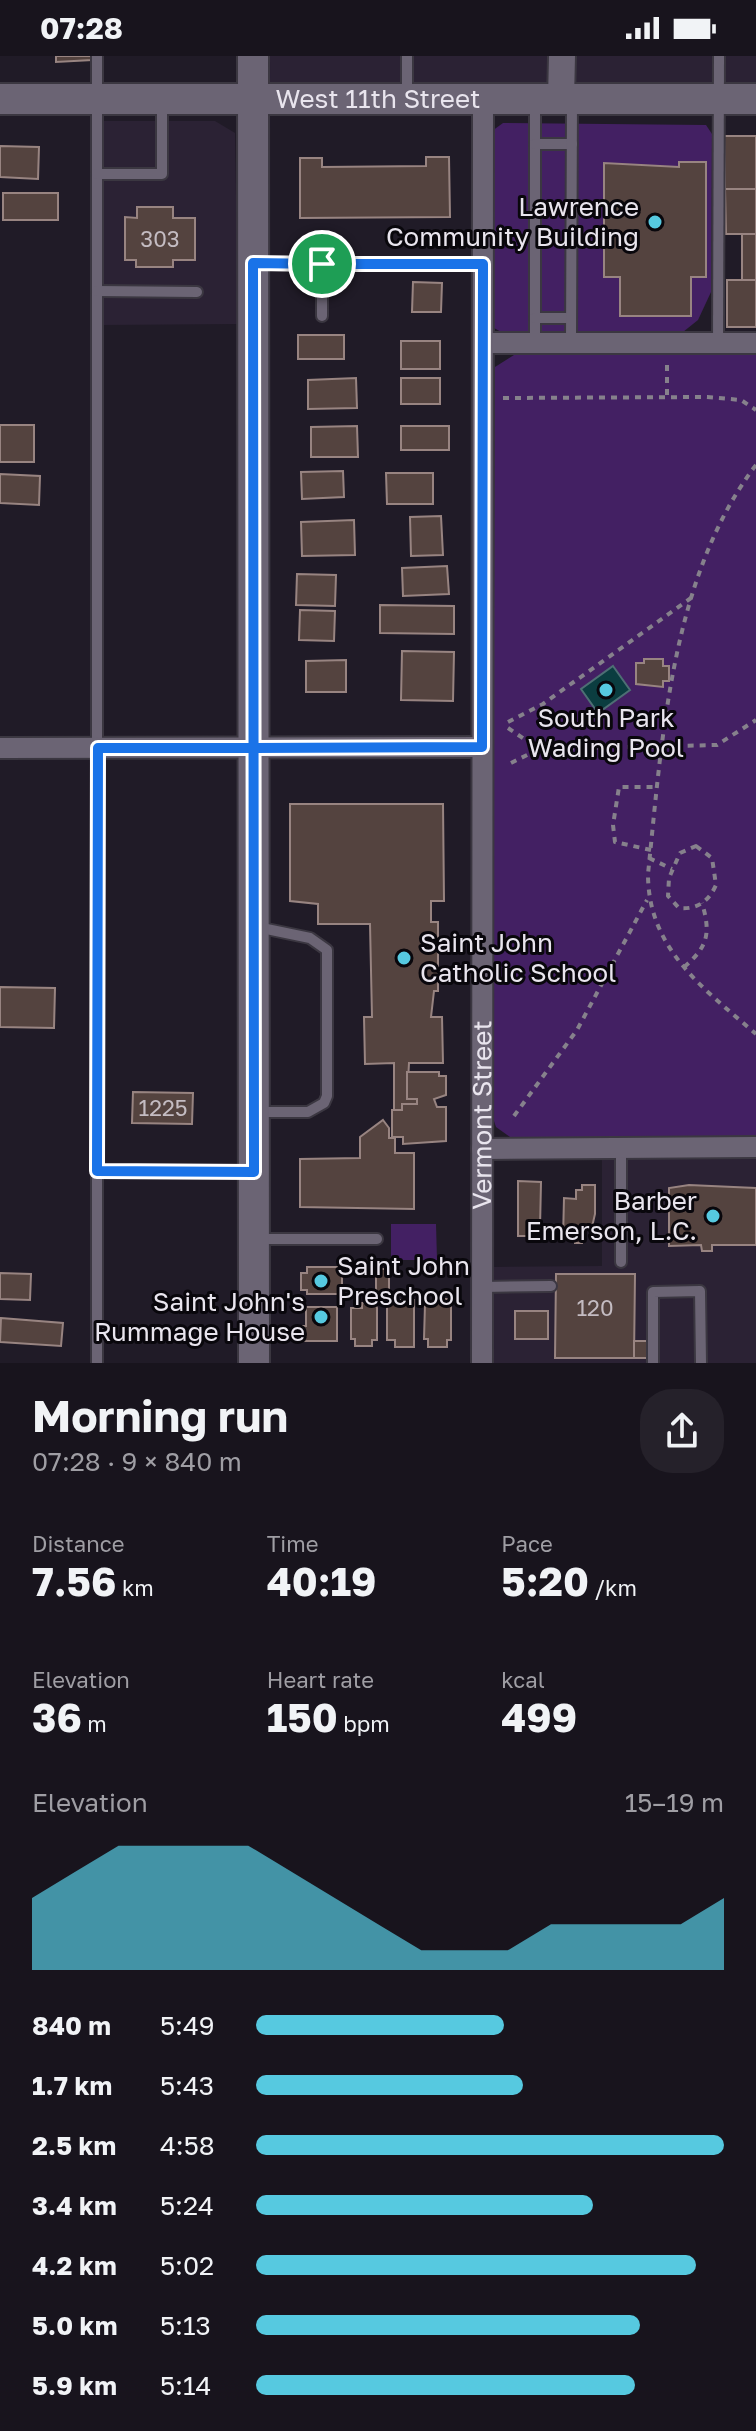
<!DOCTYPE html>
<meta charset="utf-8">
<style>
body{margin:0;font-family:"Golos Text",sans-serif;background:#25212a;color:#f1f3f6;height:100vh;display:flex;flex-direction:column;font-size:30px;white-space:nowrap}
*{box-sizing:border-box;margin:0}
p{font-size:26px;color:#9f9ea4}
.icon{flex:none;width:44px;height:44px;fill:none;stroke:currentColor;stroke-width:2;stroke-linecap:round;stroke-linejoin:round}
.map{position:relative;height:1307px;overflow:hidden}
.panel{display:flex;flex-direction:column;background:#18141d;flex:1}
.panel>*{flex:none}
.pin{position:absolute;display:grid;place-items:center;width:68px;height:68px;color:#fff;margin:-34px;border:4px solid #fff;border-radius:50%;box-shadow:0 2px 8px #0007}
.round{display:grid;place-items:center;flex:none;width:84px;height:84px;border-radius:32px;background:#25212a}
.headline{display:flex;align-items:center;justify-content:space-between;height:136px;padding:0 32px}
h1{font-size:44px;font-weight:700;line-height:60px}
.stats{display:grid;grid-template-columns:repeat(3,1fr);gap:12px;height:136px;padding:8px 32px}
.stats div{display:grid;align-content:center}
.stats b{font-size:40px;font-weight:700}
.stats small{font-size:22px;font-weight:400}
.stats p{font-size:22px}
.chart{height:224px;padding:16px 32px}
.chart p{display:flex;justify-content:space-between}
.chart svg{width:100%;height:144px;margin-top:8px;fill:#56c9e0;opacity:.7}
ul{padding:0 32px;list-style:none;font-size:26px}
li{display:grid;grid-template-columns:128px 96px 1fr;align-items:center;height:60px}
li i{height:20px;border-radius:10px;background:#56c9e0}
.status{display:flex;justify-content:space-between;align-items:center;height:56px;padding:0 40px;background:#18141d;direction:ltr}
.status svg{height:22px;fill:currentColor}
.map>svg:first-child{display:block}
</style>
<div class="status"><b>07:28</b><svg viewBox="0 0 49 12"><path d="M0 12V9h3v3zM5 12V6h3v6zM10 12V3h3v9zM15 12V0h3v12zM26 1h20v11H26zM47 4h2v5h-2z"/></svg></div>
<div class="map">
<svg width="756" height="1307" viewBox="0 0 756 1307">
<rect width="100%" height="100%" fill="#201b27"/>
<!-- built -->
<g fill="#2b2234">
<rect x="253" y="0" width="503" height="43"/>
<path d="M 104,65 L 215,65 L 235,77 L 238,268 L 104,269 Z"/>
<path d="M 602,1102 L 756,1102 L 756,1307 L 492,1307 L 493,1211 L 602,1210 Z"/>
</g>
<!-- green -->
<g fill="#432063">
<path d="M 503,67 L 706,69 L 712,78 L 711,236 L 698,264 L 683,276 L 673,278 L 505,278 L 494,272 L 492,75 Z"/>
<path d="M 756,298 L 756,1082 L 510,1081 L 496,1071 L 492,1059 L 495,311 L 514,299 Z"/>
<path d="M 391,1168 L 436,1168 L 437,1204 L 391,1204 Z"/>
</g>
<!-- water -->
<path fill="#0b3d40" stroke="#4e6f74" stroke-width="2" d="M 613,610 L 630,634 L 598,657 L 581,633 Z"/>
<!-- building -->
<g fill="#54433f" stroke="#988481" stroke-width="2">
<path d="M 56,0 L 92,0 L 92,4 L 56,6 Z"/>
<path d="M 724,80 L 756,80 L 756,133 L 725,133 Z"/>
<path d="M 0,90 L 39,91 L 38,123 L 0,121 Z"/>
<path d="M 426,101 L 449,101 L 450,161 L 300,162 L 300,102 L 322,102 L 322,111 L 426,110 Z"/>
<path d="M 679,106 L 706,106 L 706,221 L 691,221 L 691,260 L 620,260 L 620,221 L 604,221 L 604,107 L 679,111 Z"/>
<path d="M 725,133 L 756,133 L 756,178 L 726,178 Z"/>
<rect x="3" y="137" width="55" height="27"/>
<path d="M 137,151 L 173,151 L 173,162 L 195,162 L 195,204 L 173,204 L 173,211 L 136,211 L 136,204 L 125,204 L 125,161 L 137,162 Z"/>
<rect x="742" y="178" width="14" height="46"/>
<rect x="727" y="224" width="29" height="47"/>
<path d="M 413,226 L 442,227 L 441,256 L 412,256 Z"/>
<rect x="298" y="279" width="46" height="24"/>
<rect x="401" y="285" width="39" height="28"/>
<path d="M 356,322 L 357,352 L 308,353 L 308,324 Z"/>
<rect x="401" y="322" width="39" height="26"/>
<rect x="0" y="369" width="34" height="37"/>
<path d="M 357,370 L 358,401 L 311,401 L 311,371 Z"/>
<rect x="401" y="370" width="48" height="24"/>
<path d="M 343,415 L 344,441 L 302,443 L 301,416 Z"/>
<path d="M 386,417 L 433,417 L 433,448 L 387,448 Z"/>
<path d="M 0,418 L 40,420 L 39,449 L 0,447 Z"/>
<path d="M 441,460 L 443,499 L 411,500 L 410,461 Z"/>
<path d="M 354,464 L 355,499 L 302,500 L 301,466 Z"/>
<path d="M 447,510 L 449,538 L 403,540 L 402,512 Z"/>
<path d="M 297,518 L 336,519 L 335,550 L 296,549 Z"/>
<path d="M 380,549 L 454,550 L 454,578 L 380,577 Z"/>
<path d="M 300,554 L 335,555 L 334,585 L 299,584 Z"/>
<path d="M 402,595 L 454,596 L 453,645 L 401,644 Z"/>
<path d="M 644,603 L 663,603 L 663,610 L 669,610 L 669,625 L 663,625 L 663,631 L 636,628 L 636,607 L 644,607 Z"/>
<path d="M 346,604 L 346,636 L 306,636 L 306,605 Z"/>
<path d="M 290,748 L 443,748 L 444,845 L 431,845 L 431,866 L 438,866 L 438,935 L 434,935 L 431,961 L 442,961 L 443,1007 L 409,1007 L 407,1043 L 417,1043 L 417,1048 L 402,1048 L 402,1054 L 394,1054 L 394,1007 L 365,1008 L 364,961 L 372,961 L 370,868 L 318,868 L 318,848 L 290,845 Z"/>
<path d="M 0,931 L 55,932 L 54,972 L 0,971 Z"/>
<path d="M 407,1016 L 439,1016 L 439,1020 L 446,1020 L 446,1039 L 434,1043 L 437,1051 L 446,1051 L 446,1085 L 403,1088 L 403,1081 L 392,1081 L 392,1054 L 402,1054 L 402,1048 L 417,1048 L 417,1043 L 407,1043 Z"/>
<path d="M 133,1036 L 193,1037 L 192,1068 L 132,1067 Z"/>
<path d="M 383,1064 L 389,1072 L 389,1082 L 395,1082 L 395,1097 L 414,1097 L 414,1153 L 300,1151 L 300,1103 L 360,1102 L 360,1081 Z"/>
<path d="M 518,1125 L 541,1126 L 540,1172 L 536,1172 L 536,1180 L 518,1180 Z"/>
<path d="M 582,1129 L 595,1129 L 595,1158 L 592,1171 L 584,1170 L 582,1187 L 575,1187 L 575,1183 L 563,1183 L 564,1142 L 576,1143 L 576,1134 L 582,1134 Z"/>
<path d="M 689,1129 L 756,1132 L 756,1189 L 712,1189 L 712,1195 L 702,1195 L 701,1189 L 669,1190 L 669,1132 Z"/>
<path d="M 307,1211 L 342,1211 L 342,1238 L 307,1238 L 307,1234 L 301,1234 L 301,1217 L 307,1217 Z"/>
<rect x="376" y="1213" width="13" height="25"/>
<path d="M 0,1217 L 31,1218 L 30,1244 L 0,1243 Z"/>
<path d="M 556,1218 L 635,1218 L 634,1302 L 555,1302 Z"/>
<path d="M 435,1243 L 449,1243 L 451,1248 L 451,1284 L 447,1284 L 447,1291 L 428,1291 L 428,1283 L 424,1283 L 425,1248 L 435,1248 Z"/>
<path d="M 401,1244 L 414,1244 L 414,1291 L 395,1291 L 395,1284 L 387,1284 L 387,1248 L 401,1248 Z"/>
<path d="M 362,1247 L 375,1247 L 377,1252 L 377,1284 L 372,1284 L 372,1290 L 355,1290 L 355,1283 L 351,1283 L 351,1252 L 362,1252 Z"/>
<path d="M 306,1251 L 337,1251 L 337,1285 L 299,1285 L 299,1270 L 306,1270 Z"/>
<rect x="515" y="1255" width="33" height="28"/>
<path d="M 1,1262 L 63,1267 L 61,1290 L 0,1286 Z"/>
<path d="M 634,1285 L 653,1285 L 654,1302 L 634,1302 Z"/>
</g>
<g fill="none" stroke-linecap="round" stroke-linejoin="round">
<!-- service casing -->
<g stroke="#3b3741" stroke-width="14">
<g id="service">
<path d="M 97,0 L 97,1307"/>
<path d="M 407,0 L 407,41"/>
<path d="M 535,45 L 535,287"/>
<path d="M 535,88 L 572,88"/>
<path d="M 97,118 L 162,118 L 162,45"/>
<path d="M 255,207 L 483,208"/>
<path d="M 97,235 L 197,236"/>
<path d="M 322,260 L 322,208"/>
<path d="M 535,262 L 571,262"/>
<path d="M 571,287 L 572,45"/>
<path d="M 718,287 L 719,0"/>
<path d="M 256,1056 L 308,1056 L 324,1047 L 327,1040 L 327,894 L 310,882 L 257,871"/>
<path d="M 97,1115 L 251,1116"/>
<path d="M 256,1183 L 377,1183"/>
<path d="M 621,1206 L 621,1092"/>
<path d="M 482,1231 L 551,1230"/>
<path d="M 653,1307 L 653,1236 L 700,1235 L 701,1307"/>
</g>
</g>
<!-- minor casing -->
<g stroke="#3b3741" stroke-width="24">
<g id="minor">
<path d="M 483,287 L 756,287"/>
<path d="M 0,692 L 482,691"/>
<path d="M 482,1093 L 756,1091"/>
<path id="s1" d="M 482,1307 L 483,43"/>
</g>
</g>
<!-- tertiary casing -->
<g stroke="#3b3741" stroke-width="30">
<path id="tertiary" d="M 561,43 L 562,0"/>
</g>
<!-- secondary casing -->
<g stroke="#3b3741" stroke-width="34">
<g id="secondary">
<path d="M 253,0 L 254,1307"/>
<path id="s2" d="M 0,43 L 756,43"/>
</g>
</g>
<!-- path -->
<g stroke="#86818c" stroke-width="4" stroke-dasharray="6 6" stroke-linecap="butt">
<path d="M 667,309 L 667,341"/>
<path d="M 503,342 L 707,341 L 741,344 L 756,354"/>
<path d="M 756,409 C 671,520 662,684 648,818 C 648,893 703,932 756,978"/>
<path d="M 508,666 L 543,648 L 691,542"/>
<path d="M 508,672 L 539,693"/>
<path d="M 511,707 L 539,693 L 717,689 L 756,664"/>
<path d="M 696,790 L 712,802 L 716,829 C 709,845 697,854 679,852 L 668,840 L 669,822 L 680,797 Z"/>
<path d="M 651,794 L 615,786 L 613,769 L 619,731 L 655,731"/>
<path d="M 649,802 L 672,813"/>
<path d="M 684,911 C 708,891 711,877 702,847"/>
<path d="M 514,1060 L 577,974 L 647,844"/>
</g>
<!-- service -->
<use href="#service" stroke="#6b6474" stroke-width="10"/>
<!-- minor -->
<use href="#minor" stroke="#6b6474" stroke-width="20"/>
<!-- tertiary -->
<use href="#tertiary" stroke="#6b6474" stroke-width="26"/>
<!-- secondary -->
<use href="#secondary" stroke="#6b6474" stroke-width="30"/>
</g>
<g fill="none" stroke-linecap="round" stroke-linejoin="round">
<!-- route casing -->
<g stroke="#fff" stroke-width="16">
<path id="route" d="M 322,208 L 253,207 L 254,1116 L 97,1115 L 98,692 L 253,692 L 482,691 L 483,208 L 322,208"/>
</g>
<!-- route -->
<use href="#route" stroke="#1a73e8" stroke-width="10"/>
</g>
<!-- markers -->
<g fill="#56c9e0" stroke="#09070c" stroke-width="3">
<circle cx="655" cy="166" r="8"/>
<circle cx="606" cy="634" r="8"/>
<circle cx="404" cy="902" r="8"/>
<circle cx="713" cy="1160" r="8"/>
<circle cx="321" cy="1225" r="8"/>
<circle cx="321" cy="1261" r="8"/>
</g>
<g text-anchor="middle" stroke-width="6" stroke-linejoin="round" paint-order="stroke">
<!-- number labels -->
<g font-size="22" fill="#c4bcc2">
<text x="160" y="191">303</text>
<text x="163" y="1060">1225</text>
<text x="595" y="1260">120</text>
</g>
<!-- street labels -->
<g font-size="26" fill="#e9e5ee" stroke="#09070c">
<text dy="9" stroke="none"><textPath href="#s2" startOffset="378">West 11th Street</textPath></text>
<text dy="9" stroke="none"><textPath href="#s1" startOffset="248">Vermont Street</textPath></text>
</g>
<!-- poi labels -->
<g font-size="26" fill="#e9e5ee" stroke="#09070c" text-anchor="end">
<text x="639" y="160">Lawrence<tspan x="639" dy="30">Community Building</tspan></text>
<text x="606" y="671" text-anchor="middle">South Park<tspan x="606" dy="30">Wading Pool</tspan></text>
<text x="420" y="896" text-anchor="start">Saint John<tspan x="420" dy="30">Catholic School</tspan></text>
<text x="697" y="1154">Barber<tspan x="697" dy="30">Emerson, L.C.</tspan></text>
<text x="337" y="1219" text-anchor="start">Saint John<tspan x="337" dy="30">Preschool</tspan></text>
<text x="305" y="1255">Saint John's<tspan x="305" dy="30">Rummage House</tspan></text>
</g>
</g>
</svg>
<div class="pin" style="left:322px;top:208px;background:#1e9e55"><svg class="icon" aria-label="arrive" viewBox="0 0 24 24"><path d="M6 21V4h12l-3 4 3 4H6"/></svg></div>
</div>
<section class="panel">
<div class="headline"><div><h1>Morning run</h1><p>07:28 · 9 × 840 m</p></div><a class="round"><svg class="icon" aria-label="share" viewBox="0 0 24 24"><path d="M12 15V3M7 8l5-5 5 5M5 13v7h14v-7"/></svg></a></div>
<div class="stats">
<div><p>Distance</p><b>7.56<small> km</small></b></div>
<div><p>Time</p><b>40:19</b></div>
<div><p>Pace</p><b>5:20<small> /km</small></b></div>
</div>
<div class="stats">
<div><p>Elevation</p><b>36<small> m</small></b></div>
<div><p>Heart rate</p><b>150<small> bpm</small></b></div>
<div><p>kcal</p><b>499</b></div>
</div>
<div class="chart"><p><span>Elevation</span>15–19 m</p>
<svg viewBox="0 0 160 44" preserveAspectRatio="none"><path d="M0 44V22L10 14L20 6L30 6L40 6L50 6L60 14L70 22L80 30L90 38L100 38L110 38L120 30L130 30L140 30L150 30L160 22V44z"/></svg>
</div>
<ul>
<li><b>840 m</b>5:49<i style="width:53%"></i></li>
<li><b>1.7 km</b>5:43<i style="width:57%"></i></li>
<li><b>2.5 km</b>4:58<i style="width:100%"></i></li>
<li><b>3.4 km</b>5:24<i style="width:72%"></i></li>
<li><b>4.2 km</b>5:02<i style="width:94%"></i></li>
<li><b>5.0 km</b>5:13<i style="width:82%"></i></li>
<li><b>5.9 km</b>5:14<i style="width:81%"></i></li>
</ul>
</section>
